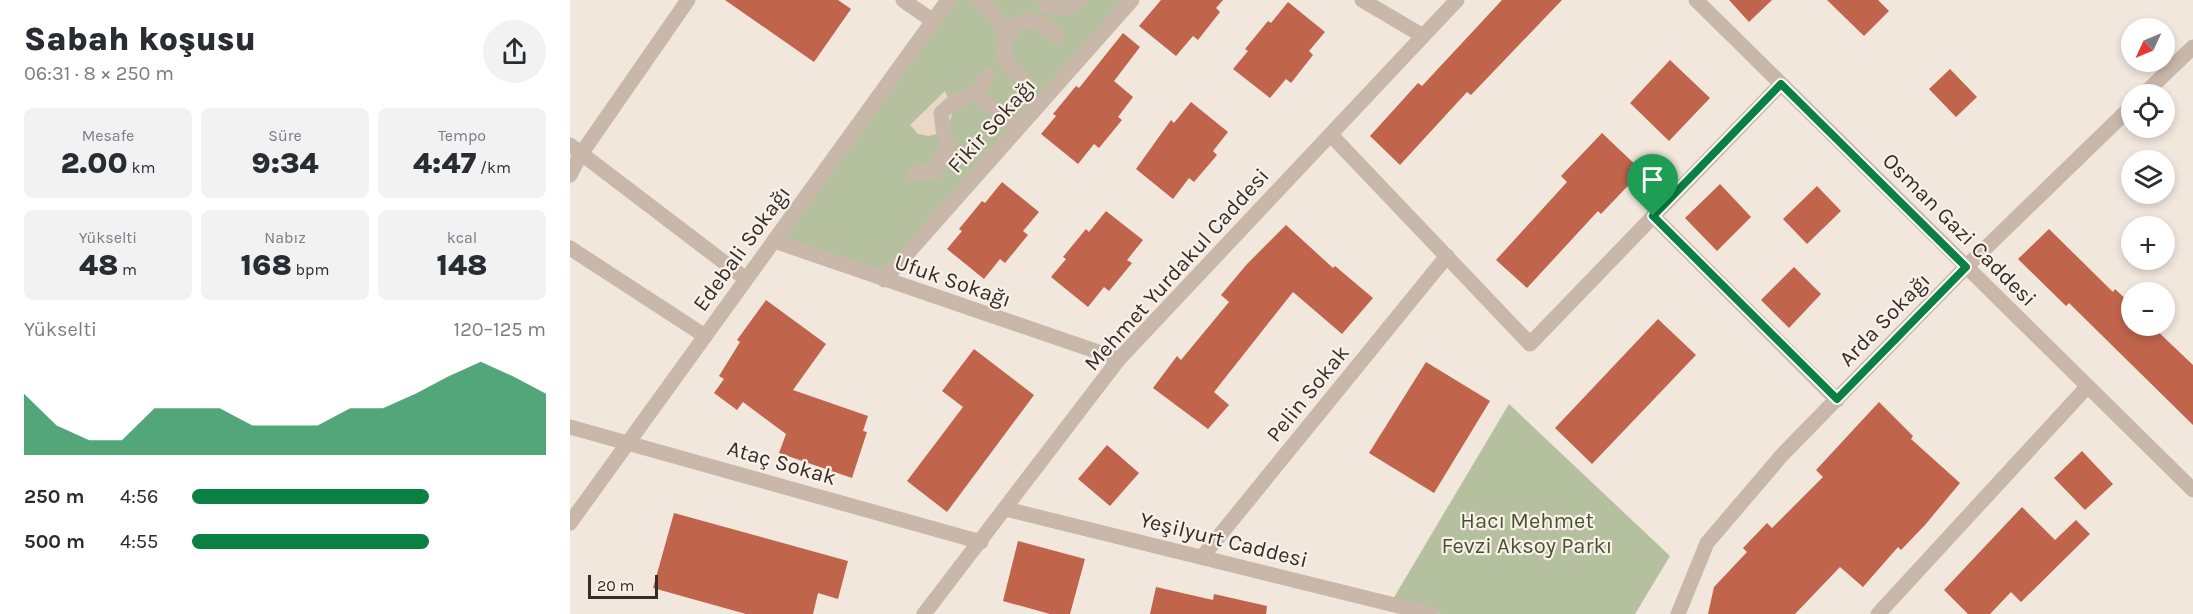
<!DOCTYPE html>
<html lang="tr">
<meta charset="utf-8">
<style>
body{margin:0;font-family:Karla,sans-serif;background:#f2f2f3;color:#2b2b33;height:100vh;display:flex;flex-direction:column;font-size:22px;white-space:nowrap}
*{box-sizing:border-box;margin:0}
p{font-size:20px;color:#7c7c81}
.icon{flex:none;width:33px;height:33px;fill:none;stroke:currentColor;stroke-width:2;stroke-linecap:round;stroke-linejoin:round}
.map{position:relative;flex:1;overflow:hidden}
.details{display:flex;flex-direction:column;background:#fff;width:570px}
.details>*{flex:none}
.needle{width:39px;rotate:226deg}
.controls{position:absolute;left:1551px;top:18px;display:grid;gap:12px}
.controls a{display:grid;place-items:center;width:54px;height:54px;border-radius:50%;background:#fff;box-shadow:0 3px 9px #0003;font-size:30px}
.scale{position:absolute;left:18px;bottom:15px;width:70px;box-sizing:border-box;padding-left:6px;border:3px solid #362d29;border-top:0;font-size:16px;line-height:21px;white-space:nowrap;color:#362d29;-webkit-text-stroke:4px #f9f1e9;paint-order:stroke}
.pin{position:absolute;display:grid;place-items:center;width:51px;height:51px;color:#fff;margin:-62px -26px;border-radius:50% 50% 50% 0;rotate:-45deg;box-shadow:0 0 6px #0007}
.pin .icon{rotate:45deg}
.round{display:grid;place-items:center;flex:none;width:63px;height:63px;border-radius:32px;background:#f2f2f3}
.head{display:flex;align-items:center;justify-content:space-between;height:102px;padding:0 24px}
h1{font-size:33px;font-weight:800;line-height:45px}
.stats{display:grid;grid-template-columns:repeat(3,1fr);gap:9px;height:102px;padding:6px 24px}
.stats div{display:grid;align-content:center;border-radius:9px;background:#f2f2f3;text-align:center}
.stats b{font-size:30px;font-weight:800}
.stats small{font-size:16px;font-weight:400}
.stats p{font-size:16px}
.chart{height:168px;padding:12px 24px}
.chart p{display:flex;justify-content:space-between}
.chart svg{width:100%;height:108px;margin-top:6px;fill:#0b8043;opacity:.7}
ul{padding:0 24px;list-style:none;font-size:20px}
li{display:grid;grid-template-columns:96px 72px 1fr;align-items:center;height:45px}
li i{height:15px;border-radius:8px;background:#0b8043}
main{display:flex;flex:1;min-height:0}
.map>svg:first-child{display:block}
</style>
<main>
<section class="details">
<div class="head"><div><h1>Sabah koşusu</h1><p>06:31 · 8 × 250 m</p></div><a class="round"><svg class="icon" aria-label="share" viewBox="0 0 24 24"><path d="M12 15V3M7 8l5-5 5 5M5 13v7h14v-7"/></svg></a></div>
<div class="stats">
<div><p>Mesafe</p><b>2.00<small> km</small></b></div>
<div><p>Süre</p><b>9:34</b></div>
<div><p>Tempo</p><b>4:47<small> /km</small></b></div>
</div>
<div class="stats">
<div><p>Yükselti</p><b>48<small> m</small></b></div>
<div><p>Nabız</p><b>168<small> bpm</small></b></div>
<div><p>kcal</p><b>148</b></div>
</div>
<div class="chart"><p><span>Yükselti</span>120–125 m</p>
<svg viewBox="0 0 160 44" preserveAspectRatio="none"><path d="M0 44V19L10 32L20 38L30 38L40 25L50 25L60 25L70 32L80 32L90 32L100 25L110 25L120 19L130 12L140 6L150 12L160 19V44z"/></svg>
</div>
<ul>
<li><b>250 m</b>4:56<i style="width:67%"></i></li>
<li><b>500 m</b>4:55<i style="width:67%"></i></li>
</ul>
</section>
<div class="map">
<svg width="1623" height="614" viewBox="0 0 1623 614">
<rect width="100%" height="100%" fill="#f1e7dd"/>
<!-- green -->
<g fill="#b5c09e">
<path d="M 378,0 L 562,0 L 314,280 L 204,241 Z"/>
<path d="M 939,404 L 1100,556 L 1065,614 L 871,614 L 820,604 Z"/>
</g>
<!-- plaza -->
<path fill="#e8d8c5" d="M 375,91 L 383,109 L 380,121 L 369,133 L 359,136 L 348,134 L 340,125 Z"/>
<!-- building -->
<g fill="#c0644c">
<path d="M 155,0 L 268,0 L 281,9 L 244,62 Z"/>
<path d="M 591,0 L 653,0 L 646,8 L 650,12 L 628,40 L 623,36 L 606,56 L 569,26 Z"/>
<path d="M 932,0 L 992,0 L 901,95 L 897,92 L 830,165 L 800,136 L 848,83 L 852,86 Z"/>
<path d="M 1159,0 L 1202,0 L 1179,22 Z"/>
<path d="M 1257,0 L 1308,0 L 1319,11 L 1294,36 Z"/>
<path d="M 718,2 L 755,32 L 739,51 L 743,55 L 721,83 L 716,79 L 700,98 L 663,69 L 678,51 L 675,49 L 698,21 L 701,23 Z"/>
<path d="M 553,33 L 570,47 L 544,81 L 563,97 L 548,117 L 552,120 L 529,148 L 524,144 L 508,164 L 471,134 L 486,116 L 483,114 L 506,86 L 509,88 Z"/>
<path d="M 1100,60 L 1140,98 L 1099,141 L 1060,103 Z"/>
<path d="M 1380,69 L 1407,97 L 1386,117 L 1359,89 Z"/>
<path d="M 621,102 L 658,132 L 643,151 L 647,155 L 624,182 L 619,178 L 603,199 L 566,169 L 601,120 L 604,123 Z"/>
<path d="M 1032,133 L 1072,171 L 1031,214 L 1028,211 L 957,288 L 926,260 L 997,182 L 991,176 Z"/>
<path d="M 432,182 L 469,212 L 453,231 L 458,235 L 435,263 L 430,259 L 414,279 L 377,249 L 392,231 L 389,229 L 412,201 L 415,203 Z"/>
<path d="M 1150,184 L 1181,217 L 1147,251 L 1115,218 Z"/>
<path d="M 1247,186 L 1271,211 L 1237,244 L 1213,219 Z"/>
<path d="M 536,211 L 573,240 L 557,260 L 562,263 L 539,291 L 534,287 L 518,307 L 481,277 L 496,259 L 493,257 L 516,229 L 519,232 Z"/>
<path d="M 716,225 L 763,268 L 765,266 L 803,298 L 772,334 L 723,292 L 644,392 L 659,405 L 638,429 L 583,388 L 607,356 L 611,360 L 659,302 L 651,295 L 677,264 Z"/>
<path d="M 1479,229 L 1543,292 L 1545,289 L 1562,305 L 1562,326 L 1582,326 L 1623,365 L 1623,425 L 1499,303 L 1496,306 L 1448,259 Z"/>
<path d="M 1224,267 L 1251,294 L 1219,328 L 1191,300 Z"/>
<path d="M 196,300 L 256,344 L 223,390 L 298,416 L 293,431 L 297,432 L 282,478 L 209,453 L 216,434 L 173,402 L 167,410 L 144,393 L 154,379 L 149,376 L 170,342 L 167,340 Z"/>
<path d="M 1088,319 L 1126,355 L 1022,464 L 985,428 Z"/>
<path d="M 404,349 L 464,395 L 377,512 L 337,481 L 393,407 L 372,391 Z"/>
<path d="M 856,362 L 920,401 L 864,493 L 799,453 Z"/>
<path d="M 1309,402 L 1343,436 L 1341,439 L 1390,483 L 1355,525 L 1331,550 L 1328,547 L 1293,587 L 1270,567 L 1225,614 L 1138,614 L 1144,587 L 1177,552 L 1173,548 L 1197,523 L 1202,528 L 1253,477 L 1246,470 Z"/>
<path d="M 537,445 L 569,473 L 540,506 L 508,479 Z"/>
<path d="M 1512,451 L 1543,484 L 1515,510 L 1484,478 Z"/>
<path d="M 1452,507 L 1485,540 L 1506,520 L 1520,534 L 1451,602 L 1441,592 L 1420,614 L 1398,614 L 1374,590 Z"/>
<path d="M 104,513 L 278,561 L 268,599 L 248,593 L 243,614 L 176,614 L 83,588 Z"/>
<path d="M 448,541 L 515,559 L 500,614 L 480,614 L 433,601 Z"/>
<path d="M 586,587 L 643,600 L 644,594 L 697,606 L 696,614 L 580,614 Z"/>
</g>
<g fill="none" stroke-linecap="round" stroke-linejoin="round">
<!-- pedestrian -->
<g stroke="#c9b7aa" stroke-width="15">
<path d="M 409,0 L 440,33"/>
<path d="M 475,5 C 488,10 498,10 509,0"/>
<path d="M 450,76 C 420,56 438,13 467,22 C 474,24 482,32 487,36"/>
<path d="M 405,93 L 447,129"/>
<path d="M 344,174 L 366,171 L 378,145 L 373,129 L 371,113 L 382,103 L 405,93 L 417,76"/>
</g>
<!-- minor -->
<g stroke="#c9b7aa" stroke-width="15">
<path d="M 333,0 L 363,21"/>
<path d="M 792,0 L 853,36"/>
<path d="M 1126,0 L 1623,490"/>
<path d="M 1574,94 L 1623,47"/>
<path d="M 761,135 L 960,344 L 1211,84"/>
<path d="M 0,145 L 176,279"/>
<path d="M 0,175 L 11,154 L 118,0"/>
<path d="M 1083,216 L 1267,400"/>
<path d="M 204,241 L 549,359"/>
<path d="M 0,248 L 135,336"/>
<path d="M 314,280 L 562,0"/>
<path d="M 0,427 L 411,542"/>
<path d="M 436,509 L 861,614"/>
<path d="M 0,523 L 378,0"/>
<path d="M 632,557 L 877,256"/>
<path d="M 354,614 L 549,359 L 887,0"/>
<path d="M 1108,614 L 1137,543 L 1212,455 L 1396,267 L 1562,106"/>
<path d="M 1308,614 L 1517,387"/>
</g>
</g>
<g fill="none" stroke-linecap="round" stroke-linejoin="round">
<!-- route casing -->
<g stroke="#fff" stroke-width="12">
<path id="route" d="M 1211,84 L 1396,267 L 1267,399 L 1083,216 Z"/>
</g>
<!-- route -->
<use href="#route" stroke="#0b8043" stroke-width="8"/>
</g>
<g text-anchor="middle" stroke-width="4.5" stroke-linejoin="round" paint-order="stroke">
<!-- street labels -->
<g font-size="22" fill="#362d29" stroke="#f9f1e9">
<text transform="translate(421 125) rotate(-48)" y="8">Fikir Sokağı</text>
<text transform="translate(1390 229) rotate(45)" y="8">Osman Gazi Caddesi</text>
<text transform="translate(171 248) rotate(-54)" y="8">Edebali Sokağı</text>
<text transform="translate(606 269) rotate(-48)" y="8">Mehmet Yurdakul Caddesi</text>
<text transform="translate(383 280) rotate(19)" y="8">Ufuk Sokağı</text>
<text transform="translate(1314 319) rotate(-46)" y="8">Arda Sokağı</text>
<text transform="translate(737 393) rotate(-51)" y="8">Pelin Sokak</text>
<text transform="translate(212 462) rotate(16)" y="8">Ataç Sokak</text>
<text transform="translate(654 539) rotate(14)" y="8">Yeşilyurt Caddesi</text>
</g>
<!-- park labels -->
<g font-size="22" fill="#47542e" stroke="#f9f1e9">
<text x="957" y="528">Hacı Mehmet<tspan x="957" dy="25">Fevzi Aksoy Parkı</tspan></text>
</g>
</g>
</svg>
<div class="controls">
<a><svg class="needle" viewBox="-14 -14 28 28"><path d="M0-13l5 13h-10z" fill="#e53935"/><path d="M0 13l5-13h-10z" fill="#7c7c81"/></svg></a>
<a><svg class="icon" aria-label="locate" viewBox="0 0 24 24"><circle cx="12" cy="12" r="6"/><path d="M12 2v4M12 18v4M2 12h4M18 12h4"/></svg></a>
<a><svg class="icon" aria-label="layers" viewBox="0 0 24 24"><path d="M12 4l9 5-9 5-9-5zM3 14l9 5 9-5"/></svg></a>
<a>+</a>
<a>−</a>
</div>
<div class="scale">20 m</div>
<div class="pin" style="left:1083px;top:216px;background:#1e9e55"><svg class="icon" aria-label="arrive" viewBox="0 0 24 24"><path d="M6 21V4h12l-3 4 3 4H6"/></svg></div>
</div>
</main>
